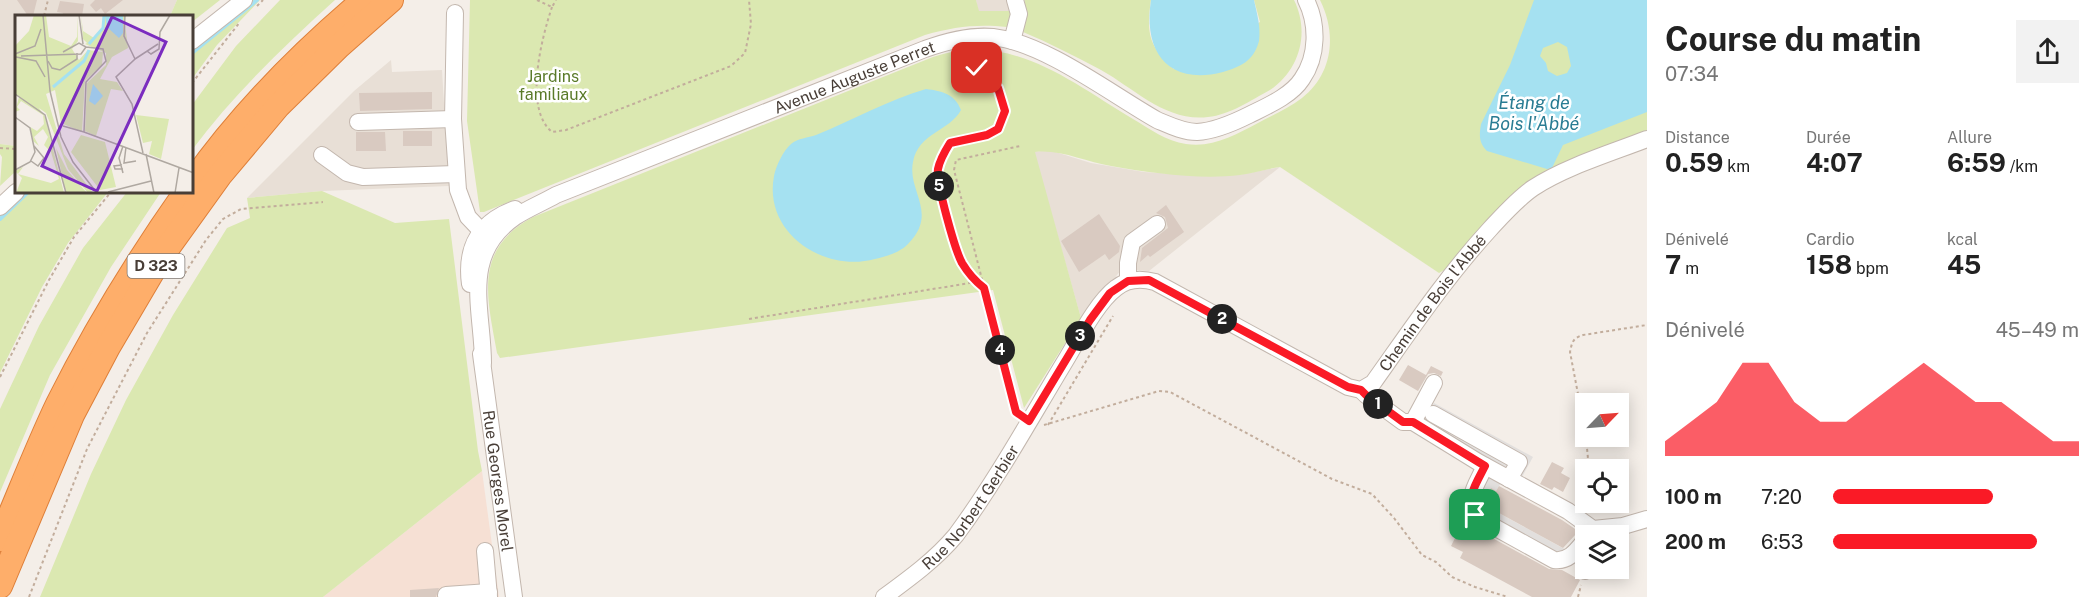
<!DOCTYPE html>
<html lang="fr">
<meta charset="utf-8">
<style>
body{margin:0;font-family:"Public Sans",sans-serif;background:#f2f2f2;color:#222;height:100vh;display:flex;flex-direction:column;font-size:22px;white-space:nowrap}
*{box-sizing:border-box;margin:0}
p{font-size:20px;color:#767676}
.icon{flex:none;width:33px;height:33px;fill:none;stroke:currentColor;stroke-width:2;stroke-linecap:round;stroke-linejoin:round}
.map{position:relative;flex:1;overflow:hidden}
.side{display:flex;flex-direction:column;background:#fff;width:450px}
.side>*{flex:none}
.needle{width:39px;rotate:65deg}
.controls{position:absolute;left:1575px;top:393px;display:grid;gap:12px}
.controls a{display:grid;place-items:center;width:54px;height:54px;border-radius:0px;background:#fff;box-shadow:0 3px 15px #0003;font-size:30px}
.pin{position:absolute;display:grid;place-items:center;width:51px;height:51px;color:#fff;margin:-26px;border-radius:12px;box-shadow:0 3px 9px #0006}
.km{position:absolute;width:30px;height:30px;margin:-15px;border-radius:50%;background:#222;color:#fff;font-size:16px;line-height:30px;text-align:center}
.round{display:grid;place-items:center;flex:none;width:63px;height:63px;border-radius:0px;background:#f2f2f2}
.summary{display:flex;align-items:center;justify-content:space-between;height:102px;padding:0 18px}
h1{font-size:33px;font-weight:700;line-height:45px}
.figures{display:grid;grid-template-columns:repeat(3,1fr);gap:9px;height:102px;padding:6px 18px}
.figures div{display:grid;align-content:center}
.figures b{font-size:26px;font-weight:700}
.figures small{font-size:16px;font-weight:400}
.figures p{font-size:16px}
.chart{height:168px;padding:12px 18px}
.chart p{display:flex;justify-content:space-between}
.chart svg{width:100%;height:108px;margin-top:6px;fill:#fa1a26;opacity:.7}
ul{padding:0 18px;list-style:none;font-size:20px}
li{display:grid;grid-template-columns:96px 72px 1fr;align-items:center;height:45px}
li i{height:15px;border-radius:8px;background:#fa1a26}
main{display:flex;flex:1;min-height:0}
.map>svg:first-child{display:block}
</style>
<main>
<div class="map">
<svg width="1647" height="597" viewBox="0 0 1647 597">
<rect width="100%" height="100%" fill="#f4eee8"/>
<!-- residential -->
<g fill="#e8dfd6">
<path d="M 0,0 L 177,0 L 170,16 L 16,16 L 16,146 L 0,144 Z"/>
<path d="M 976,0 L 1024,0 L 1025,1 L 1024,11 L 978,11 Z"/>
<path d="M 391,60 L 392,72 L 442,70 L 449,186 L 322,191 L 247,198 L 354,91 Z"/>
<path d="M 1049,150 L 1091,163 L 1144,172 L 1193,175 L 1238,175 L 1280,167 L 1149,271 L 1122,269 L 1081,318 L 1034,152 Z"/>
</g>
<!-- commercial -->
<path fill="#f6e0d4" d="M 482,471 L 499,597 L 323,597 L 328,593 Z"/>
<!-- green -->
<g fill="#dbe8b1">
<path d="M 177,0 L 220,0 L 192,22 L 192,16 L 170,16 Z"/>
<path d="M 252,0 L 260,0 L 217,45 L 192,79 L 192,47 Z"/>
<path d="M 280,0 L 335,0 C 284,46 233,95 192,150 L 192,105 L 236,46 Z"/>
<path d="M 470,0 L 976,0 L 979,11 L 1017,11 L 1007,27 C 976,24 954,27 925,35 L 484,212 L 480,212 L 467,121 Z"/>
<path d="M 1024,0 L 1151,0 C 1146,33 1149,47 1174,69 L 1260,22 L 1254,0 L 1294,0 C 1310,32 1300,70 1270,90 C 1251,100 1230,115 1208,117 C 1166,122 1135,89 1101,70 C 1075,56 1049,43 1023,32 L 1025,1 Z"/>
<path d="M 1320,0 L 1647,0 L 1647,134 L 1503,207 L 1468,241 L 1448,268 L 1439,273 L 1280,167 C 1267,169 1253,173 1240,175 C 1201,180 1150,173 1111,166 C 1086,162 1060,149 1035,152 L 1081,318 L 1024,408 L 993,290 L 500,358 L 497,353 C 487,297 473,249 533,217 L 933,57 C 1011,31 1069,81 1133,119 C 1150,129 1166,141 1186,144 C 1213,148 1235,135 1258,123 C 1273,115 1289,108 1302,98 C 1333,74 1337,34 1320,0 Z"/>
<path d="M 0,144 L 16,146 L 16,171 L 0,186 L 2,157 L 0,154 Z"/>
<path d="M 322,191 L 395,223 L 449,219 L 478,451 L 482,471 L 323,597 L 40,597 L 91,474 L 126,400 L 173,315 L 227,228 L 250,218 L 247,198 Z"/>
<path d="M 23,192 L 108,192 L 68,243 L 42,287 L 0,373 L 0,214 Z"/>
<path d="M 127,192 L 161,192 L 111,267 L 50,375 L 0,492 L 0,409 L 39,326 L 83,248 Z"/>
</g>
<!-- parking -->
<g fill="#e2dfdd">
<path d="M 1434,403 L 1533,457 L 1522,477 L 1423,423 Z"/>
<path d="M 1477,470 L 1501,483 L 1496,491 L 1491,489 L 1486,497 L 1491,501 L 1488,507 L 1568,551 L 1558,568 L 1456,512 Z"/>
</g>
<!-- water -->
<g fill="#a5e1f1" fill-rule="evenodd">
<path d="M 1151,0 L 1254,0 C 1257,14 1261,27 1259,41 C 1254,61 1240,67 1223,72 C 1168,86 1143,52 1151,0 Z"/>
<path d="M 1534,0 L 1647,0 L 1647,112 L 1563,145 L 1552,168 L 1547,169 L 1487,151 C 1479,143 1479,136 1481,124 L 1510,65 ZM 1558,42 L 1567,47 L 1571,66 L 1567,73 L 1557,76 L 1548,71 L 1546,63 L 1540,56 L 1543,48 Z"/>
<path d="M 926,89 C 942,91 955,94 961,110 C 950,131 918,133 913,162 C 907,191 939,213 908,244 C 899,253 887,256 875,259 C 824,273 763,233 774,176 C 776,166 783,151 791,144 C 798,138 808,138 816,135 C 853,120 888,100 926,89 Z"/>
</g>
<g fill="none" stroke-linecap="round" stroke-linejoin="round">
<!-- stream -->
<g stroke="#a5e1f1" stroke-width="4">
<path d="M 192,53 L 257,0"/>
<path d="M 0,219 L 28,192"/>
</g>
</g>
<!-- building -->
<g fill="#d9cac1">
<path d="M 17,0 L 37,0 L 33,16 L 28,16 Z"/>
<path d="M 95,0 L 123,0 L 105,14 L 101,8 L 96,12 L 90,5 Z"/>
<path d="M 60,1 L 84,4 L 82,16 L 62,16 L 63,13 L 57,12 Z"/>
<path d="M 432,92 L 432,109 L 360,111 L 359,93 Z"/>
<rect x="403" y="131" width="29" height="15"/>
<path d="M 356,132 L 385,132 L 386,151 L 356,151 Z"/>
<path d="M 1166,205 L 1184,232 L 1150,257 L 1148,255 L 1140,262 L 1142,248 L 1168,228 L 1165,217 L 1156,213 Z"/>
<path d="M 1099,214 L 1120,246 L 1119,252 L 1109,260 L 1105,254 L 1079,272 L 1061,241 Z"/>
<path d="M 1408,365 L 1426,375 L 1431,366 L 1443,372 L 1441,376 L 1434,373 L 1428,374 L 1418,391 L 1399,380 Z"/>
<path d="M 1552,462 L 1564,468 L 1561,473 L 1570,478 L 1563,492 L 1554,487 L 1552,490 L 1540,484 Z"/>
<path d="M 1499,486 L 1562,520 L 1578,531 L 1577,533 L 1563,548 L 1488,507 L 1491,501 L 1486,498 L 1491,488 L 1496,491 Z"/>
<path d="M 1476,529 L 1549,569 L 1562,570 L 1580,580 L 1571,597 L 1532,597 L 1460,558 L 1463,552 L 1451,546 L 1458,532 L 1470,539 Z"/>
<path d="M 439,588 L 436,597 L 410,597 L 410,590 Z"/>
</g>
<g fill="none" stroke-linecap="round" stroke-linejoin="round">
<!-- minor casing -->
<g stroke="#c3b7ae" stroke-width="18">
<g id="minor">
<path d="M 455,13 L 453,119 L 458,190 L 468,217 L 489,239"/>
<path d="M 192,41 L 244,0"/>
<path d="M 1012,41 L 1019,14 L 1015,0"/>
<path d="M 358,122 L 453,119"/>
<path d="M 322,155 L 347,173 L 363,177 L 456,174"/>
<path d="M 0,207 L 16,192"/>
<path d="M 1128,281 L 1128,263 L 1132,242 L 1157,224"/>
<path d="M 470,284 C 465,247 480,222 515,209"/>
<path id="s1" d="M 481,354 L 514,597"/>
<path id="s2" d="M 483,363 C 483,310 460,255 515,217 C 527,209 542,203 556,195 L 925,49 C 947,41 969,35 993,37 C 1045,43 1111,94 1157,120 C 1169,125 1183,132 1197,132 C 1215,131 1233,123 1249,115 C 1267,106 1291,96 1302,79 C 1318,56 1318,24 1306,0"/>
<path d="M 1361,390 L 1366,395 L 1403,422 L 1413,422 L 1478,462 L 1568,511 L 1593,529 L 1623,526 L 1647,519"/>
<path d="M 1433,414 L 1519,462 L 1509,479"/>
<path d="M 1413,422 L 1434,383"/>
<path d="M 1485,466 C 1477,484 1463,501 1478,518 L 1554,560 C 1569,562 1577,550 1586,539"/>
<path d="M 485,551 L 489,597"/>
<path d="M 1585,571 L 1586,568"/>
<path d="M 446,595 L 489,592"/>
<path id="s3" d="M 884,597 C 910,578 936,559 956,535 C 996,481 1029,421 1064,363 C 1077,342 1096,303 1116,288 C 1127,279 1141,278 1155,282 L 1348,387 L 1361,390 L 1373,383 C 1410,331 1446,277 1490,229 C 1503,215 1517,199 1533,188 C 1565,167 1611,153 1647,139"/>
</g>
</g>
<!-- highway casing -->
<g stroke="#de7f39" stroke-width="26">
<g id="highway">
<path d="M 192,183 C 240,115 300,54 364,0"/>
<path d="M 0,539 C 19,495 37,448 58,404 C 95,330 138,260 186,192"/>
<path d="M 0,586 L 72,415 L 108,347 L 161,257 L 220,175 L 278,106 L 339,46 L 391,0"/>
</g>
</g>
<!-- path -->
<g stroke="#c2ad9c" stroke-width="2" stroke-dasharray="3 3" stroke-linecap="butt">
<path d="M 537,0 L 552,7 L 556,0"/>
<path d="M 257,6 L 263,0"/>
<path d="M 552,7 C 542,37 523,108 552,132 L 566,130 L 731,66 L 745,53 L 751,24 L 749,0"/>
<path d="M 44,16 L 48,0"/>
<path d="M 977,68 L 998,88 L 1005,111 L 998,129 L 987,135 L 950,143 C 945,151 940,159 938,168 C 936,183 954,249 962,263 C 968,273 974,281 984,287"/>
<path d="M 192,83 L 240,22"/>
<path d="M 0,148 L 16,149"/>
<path d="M 749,319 L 976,282"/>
<path d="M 0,377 L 49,280 L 74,237 L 111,192"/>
<path d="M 1018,413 L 1016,412 L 954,170 L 956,160 L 1020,146"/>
<path d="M 1044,425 L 1159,391 L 1170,392 L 1332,479 L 1372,494 L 1394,518 L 1422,555 L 1436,562 L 1452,577 L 1475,587 L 1508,597"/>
<path d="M 1048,425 L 1113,316"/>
<path d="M 1586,436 L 1570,352 C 1572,342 1573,338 1583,335 L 1647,325"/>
<path d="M 1586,437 L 1589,470"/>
<path d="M 1591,502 L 1592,511"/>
<path d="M 29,597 L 87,449 L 147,333 L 206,240 L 223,219 L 241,209 L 323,202"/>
<path d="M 1578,597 L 1581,585"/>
</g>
<!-- minor -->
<use href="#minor" stroke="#fff" stroke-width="16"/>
<!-- highway -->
<use href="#highway" stroke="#feae6a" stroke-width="24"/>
</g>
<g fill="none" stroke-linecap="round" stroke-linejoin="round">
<!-- route casing -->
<g stroke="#fff" stroke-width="12">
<path id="route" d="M 977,68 L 998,88 L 1005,111 L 998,129 L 987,135 L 950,143 C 945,151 940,159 938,169 C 936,183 955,250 962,263 C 968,273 975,281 984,288 L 1016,412 L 1029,421 L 1090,320 L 1110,293 L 1128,281 L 1149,280 L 1348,387 L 1361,390 L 1366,395 L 1403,422 L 1413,422 L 1485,466 C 1477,482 1465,498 1475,515"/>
</g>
<!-- route -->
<use href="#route" stroke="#fa1a26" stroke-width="8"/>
</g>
<g text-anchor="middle" stroke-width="5" stroke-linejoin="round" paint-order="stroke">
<!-- shield labels -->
<rect fill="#fff" stroke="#7f7873" stroke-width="1.5" x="127.5" y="254" width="57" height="24" rx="4.5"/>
<g font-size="15" font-weight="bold" fill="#483e37">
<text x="156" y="271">D 323</text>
</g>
<!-- park labels -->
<g font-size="16" fill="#597a29" stroke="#fff">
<text x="553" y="82">Jardins<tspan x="553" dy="18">familiaux</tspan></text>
</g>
<!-- street labels -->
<g font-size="16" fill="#483e37" stroke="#fff">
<text dy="6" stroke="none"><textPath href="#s2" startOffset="526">Avenue Auguste Perret</textPath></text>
<text dy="6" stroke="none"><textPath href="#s3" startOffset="778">Chemin de Bois l'Abbé</textPath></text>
<text dy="6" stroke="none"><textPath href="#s1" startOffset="128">Rue Georges Morel</textPath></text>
<text dy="6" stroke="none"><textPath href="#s3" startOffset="126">Rue Norbert Gerbier</textPath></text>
</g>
<!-- water labels -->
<g font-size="18" font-style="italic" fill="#297c93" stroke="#fff">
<text x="1534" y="109">Étang de<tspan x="1534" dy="21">Bois l'Abbé</tspan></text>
</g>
</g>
<!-- overview -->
<g transform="translate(15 15)">
<rect width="178" height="178" fill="#f4eee8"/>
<path d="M 19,0 L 31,0 L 34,22 L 56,31 L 62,22 L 62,0 L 63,26 L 57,34 L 64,45 L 73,35 L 88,37 L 87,50 L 70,66 L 67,117 L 46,108 L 40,75 L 31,79 L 49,139 L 78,178 L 73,178 L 53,154 L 31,98 L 24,93 L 30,102 L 49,178 L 1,178 L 7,163 L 0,156 L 8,152 L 3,159 L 36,168 L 44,164 L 36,137 L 29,130 L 33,122 L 28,114 L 19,122 L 24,131 L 18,126 L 15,112 L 22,116 L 29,109 L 28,100 L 6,86 L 2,92 L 5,95 L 0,97 L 4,82 L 0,79 L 0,31 L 14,16 ZM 66,0 L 68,16 L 79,23 L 88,13 L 89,0 L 109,0 L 113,33 L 97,42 L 85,64 L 102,67 L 108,76 L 96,74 L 81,121 L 70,116 L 72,68 L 91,50 L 91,38 L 70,29 L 72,28 L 68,24 ZM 121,100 L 154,104 L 146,144 L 134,139 L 137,126 L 128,128 ZM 66,120 L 90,127 L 101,172 L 85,175 L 56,137 ZM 41,133 L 52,155 L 72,178 L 51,178 Z" fill="#dbe8b1"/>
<path d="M 90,0 L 108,0 L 108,18 L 104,23 L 92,12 ZM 78,69 L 88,81 L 80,90 L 74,86 Z" fill="#a5e1f1"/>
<path fill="none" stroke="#a5e1f1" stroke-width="3" d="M 74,29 L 88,13 L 89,0M 38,72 L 69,46 L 74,35"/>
<path fill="none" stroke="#afa8a1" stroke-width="1.5" d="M 28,0 L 35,76 L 46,122 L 58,147 L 82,178M 64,0 L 68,29M 110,0 L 109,21 L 120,44 L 101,62 L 117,89 L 128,138M 132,36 L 136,39 L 144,34 L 145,17 L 155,0M 0,39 L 20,31 L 26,14M 6,41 L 66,39 L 71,32 L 64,28 L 48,37M 1,42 L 21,46 L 30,62M 120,44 L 143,29M 33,46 L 37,53 L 45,55 L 62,44 L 62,38M 0,79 L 30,100 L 51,178M 0,102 L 15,113 L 20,137 L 15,147 L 0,155M 48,111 L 69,117M 69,117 L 179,158M 69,117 L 71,67 L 91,46 L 88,34 L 71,32M 108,131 L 104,143 L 108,158M 111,132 L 109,148 L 121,146M 131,139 L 139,178M 16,146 L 23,151 L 29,143 L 19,131M 107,150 L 99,151 L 100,154 L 108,154M 93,177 L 136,166M 160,178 L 164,153"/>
<path fill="#7b2cbf" fill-opacity="0.15" stroke="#7b2cbf" stroke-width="3" d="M 97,2 L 151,27 L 82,176 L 27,151 Z"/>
<rect width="178" height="178" fill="none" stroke="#483e37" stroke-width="3"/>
</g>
</svg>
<div class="controls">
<a><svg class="needle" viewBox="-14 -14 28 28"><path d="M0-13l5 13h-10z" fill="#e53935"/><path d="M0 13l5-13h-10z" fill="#767676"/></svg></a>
<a><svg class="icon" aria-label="locate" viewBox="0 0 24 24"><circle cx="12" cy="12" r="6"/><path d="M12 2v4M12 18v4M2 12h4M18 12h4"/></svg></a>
<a><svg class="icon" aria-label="layers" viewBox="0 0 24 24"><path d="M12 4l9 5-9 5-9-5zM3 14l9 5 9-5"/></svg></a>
</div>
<div class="pin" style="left:1475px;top:515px;background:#1e9e55"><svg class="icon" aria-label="arrive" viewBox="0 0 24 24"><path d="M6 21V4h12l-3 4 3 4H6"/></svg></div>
<div class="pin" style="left:977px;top:68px;background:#d93025"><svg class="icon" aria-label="check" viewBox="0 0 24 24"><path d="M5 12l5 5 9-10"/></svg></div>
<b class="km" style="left:1378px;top:404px">1</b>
<b class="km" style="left:1222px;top:319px">2</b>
<b class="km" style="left:1080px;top:336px">3</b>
<b class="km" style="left:1000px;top:350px">4</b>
<b class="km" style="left:939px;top:186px">5</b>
</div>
<section class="side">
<div class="summary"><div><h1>Course du matin</h1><p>07:34</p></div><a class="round"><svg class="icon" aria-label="share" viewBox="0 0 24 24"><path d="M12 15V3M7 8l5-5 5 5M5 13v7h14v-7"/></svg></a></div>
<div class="figures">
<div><p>Distance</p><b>0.59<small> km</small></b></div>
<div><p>Durée</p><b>4:07</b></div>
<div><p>Allure</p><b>6:59<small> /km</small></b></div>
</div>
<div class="figures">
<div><p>Dénivelé</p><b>7<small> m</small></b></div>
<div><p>Cardio</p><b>158<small> bpm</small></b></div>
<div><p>kcal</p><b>45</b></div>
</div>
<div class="chart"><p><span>Dénivelé</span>45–49 m</p>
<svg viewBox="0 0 160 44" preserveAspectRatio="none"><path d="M0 44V38L10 30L20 22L30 6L40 6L50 22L60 30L70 30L80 22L90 14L100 6L110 14L120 22L130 22L140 30L150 38L160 38V44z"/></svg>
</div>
<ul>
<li><b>100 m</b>7:20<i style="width:65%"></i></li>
<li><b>200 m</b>6:53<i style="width:83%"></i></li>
</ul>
</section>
</main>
